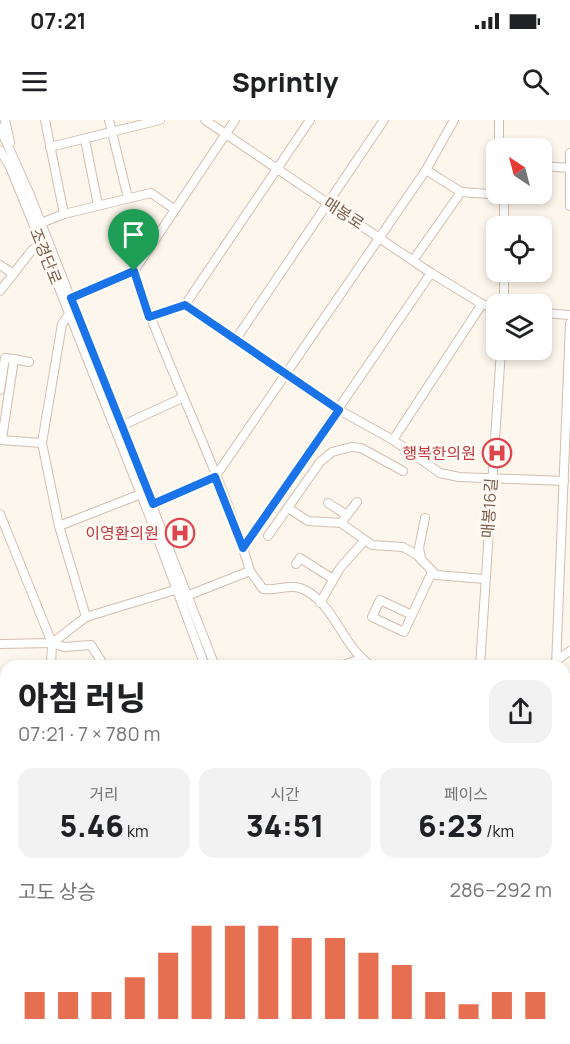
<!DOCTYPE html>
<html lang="ko">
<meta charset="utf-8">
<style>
body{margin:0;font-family:Manrope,"Noto Sans KR",sans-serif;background:#f2f2f2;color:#202124;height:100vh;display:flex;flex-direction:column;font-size:22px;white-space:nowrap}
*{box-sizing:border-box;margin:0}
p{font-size:20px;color:#757577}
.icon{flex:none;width:33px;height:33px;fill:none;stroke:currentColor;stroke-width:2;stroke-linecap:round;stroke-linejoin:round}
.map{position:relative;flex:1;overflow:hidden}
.side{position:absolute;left:0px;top:540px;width:570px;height:384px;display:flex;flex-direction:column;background:#fff;border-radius:18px 18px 0 0;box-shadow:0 3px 9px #0003}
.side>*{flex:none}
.needle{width:39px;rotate:324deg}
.controls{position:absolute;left:486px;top:18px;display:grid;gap:12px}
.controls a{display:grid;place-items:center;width:66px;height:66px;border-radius:12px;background:#fff;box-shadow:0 3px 9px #0003;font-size:30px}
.pin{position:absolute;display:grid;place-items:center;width:51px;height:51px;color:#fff;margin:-62px -26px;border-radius:50% 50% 50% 0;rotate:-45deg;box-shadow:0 0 6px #0007}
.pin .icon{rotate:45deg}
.round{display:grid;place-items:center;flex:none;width:63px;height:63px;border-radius:18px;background:#f2f2f2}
.headline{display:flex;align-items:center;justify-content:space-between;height:102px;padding:0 18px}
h1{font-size:33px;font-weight:800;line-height:45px}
.stats{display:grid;grid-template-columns:repeat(3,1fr);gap:9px;height:102px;padding:6px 18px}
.stats div{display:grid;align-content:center;border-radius:15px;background:#f2f2f2;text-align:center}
.stats b{font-size:30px;font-weight:800}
.stats small{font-size:16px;font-weight:400}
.stats p{font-size:16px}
.chart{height:168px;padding:12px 18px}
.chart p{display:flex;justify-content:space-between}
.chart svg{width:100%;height:108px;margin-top:6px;stroke:#e76f51;stroke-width:6}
.status{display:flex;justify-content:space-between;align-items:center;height:42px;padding:0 30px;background:#fff;direction:ltr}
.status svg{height:16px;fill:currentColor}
header{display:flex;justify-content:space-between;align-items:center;height:78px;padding:0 18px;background:#fff;font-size:27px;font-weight:800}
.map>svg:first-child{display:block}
</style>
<div class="status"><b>07:21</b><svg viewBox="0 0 49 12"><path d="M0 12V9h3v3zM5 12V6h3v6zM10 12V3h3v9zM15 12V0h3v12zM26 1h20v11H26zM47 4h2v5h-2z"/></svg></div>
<header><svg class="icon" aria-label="menu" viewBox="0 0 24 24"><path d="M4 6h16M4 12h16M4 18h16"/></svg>Sprintly<svg class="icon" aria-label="search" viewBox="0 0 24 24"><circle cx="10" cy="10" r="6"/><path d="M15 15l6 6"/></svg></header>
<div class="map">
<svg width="570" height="924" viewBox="0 0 570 924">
<rect width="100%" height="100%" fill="#fdf6ec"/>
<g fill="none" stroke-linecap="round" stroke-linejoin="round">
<!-- minor casing -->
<g stroke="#d1beb0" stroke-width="10">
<g id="minor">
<path d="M 5,0 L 10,22"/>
<path d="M 45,0 L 64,94"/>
<path d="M 109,0 L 128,78"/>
<path d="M 205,0 L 431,153 L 482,184 L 496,189"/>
<path d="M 0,8 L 30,75 L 215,546"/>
<path d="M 85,20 L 98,85"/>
<path d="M 50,27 L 160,0"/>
<path d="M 499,28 L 499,0"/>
<path d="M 0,30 L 10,47 L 50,145 L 148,392 L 205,546"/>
<path d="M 570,33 L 570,86"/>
<path d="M 542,46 L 570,48"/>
<path d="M 426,50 L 461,72 L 504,75"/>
<path d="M 504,74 L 504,106"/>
<path d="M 41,103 L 64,94 L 151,73 L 174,89"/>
<path d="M 414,139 L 461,72"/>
<path d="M 0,145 L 12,153"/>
<path d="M 134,151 C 168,253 220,348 250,451"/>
<path d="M 0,171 L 32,130 L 42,126"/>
<path d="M 68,179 L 134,151 L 235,0"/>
<path d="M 504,184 L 504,152"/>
<path d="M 185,185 L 339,290 L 393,320 L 440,353 L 459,357 L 564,361"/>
<path d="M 542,193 L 570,195"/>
<path d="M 69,194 L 62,204 L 42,323 L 59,406 L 86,497"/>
<path d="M 149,197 L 185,185 L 310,0"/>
<path d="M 236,219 L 384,0"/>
<path d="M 14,239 L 29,242"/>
<path d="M 0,270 L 5,238 L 14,239 L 2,319"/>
<path d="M 121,306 L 182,278"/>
<path d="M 0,320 L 42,323"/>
<path d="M 393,320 L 482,184"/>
<path d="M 328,383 L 347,395"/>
<path d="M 153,384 L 215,357 L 426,50 L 454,0"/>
<path d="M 288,388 L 308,401 L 341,403 L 372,425 L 403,427 L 417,435 L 436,455 L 484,459"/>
<path d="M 0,394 L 52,523 L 51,546"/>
<path d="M 341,403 L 357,382"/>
<path d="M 59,406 L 141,374"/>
<path d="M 268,416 L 320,342 L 332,332 L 351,327 L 361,328 L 403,351"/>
<path d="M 243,428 L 431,153"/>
<path d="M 421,439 L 419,428 L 425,398"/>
<path d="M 296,444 L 300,438 L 333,459"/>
<path d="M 320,483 L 340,448 L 364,421"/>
<path d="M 412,495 L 380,480 L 372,497 L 404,512 L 432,452"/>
<path d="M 52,523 L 64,527 L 91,525 L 103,544"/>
<path d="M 0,524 L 52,523 L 86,497 L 178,469 L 189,475 L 250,451 L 263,469 C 276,471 289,464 300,468 C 334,480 342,528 372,546"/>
<path d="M 557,540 L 570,531"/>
<path d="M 340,546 L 361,539 L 362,546"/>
<path d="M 480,546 L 501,230"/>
<path d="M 556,546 L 570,203"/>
<path d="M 0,623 L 6,622"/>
<path d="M 564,638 L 570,639"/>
<path d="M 564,743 L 570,753"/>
<path d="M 0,754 L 6,755"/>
<path d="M 564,843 L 570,838"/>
<path d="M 0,872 L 6,873"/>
<path d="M 564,887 L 570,888"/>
<path d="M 267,918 L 268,924"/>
<path d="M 274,918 L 275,924"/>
<path d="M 552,918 L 553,924"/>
<path d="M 158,924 L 161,918"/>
</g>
</g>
<!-- minor -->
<use href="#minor" stroke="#fff" stroke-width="8"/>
</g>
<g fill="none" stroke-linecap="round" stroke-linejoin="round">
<!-- route casing -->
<g stroke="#fff" stroke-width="12">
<path id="route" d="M 134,151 L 149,197 L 185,185 L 339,290 L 243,428 L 215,357 L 153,384 L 71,178 Z"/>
</g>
<!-- route -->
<use href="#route" stroke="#1a73e8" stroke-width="8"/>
</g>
<!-- icons -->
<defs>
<g id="hospital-ring" transform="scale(1.5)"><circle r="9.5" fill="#fffaf3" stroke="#e0444e" stroke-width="1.5"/><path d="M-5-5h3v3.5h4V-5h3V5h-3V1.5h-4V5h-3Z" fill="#e0444e"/></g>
</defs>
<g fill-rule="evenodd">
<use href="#hospital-ring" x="497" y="333"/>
<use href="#hospital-ring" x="180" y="413"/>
</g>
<g text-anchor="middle" stroke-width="6" stroke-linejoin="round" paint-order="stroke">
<!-- street labels -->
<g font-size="16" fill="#7a5c4d" stroke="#fffaf3">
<text transform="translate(344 93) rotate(33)" y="6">매봉로</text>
<text transform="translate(46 136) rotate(68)" y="6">조경단로</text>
<text transform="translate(489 388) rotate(-86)" y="6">매봉16길</text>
</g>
<!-- health labels -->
<g font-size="16" fill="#be3a42" stroke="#fffaf3" text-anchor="end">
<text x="476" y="339">행복한의원</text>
<text x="159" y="419">이영환의원</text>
</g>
</g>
</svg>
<div class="controls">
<a><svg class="needle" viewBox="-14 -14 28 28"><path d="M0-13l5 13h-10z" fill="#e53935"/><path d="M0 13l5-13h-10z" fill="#757577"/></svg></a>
<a><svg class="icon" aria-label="locate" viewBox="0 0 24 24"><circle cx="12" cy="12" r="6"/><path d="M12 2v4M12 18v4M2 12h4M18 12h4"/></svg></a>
<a><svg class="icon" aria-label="layers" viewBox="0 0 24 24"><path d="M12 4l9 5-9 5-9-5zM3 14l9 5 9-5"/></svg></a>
</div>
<div class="pin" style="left:134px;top:151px;background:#1e9e55"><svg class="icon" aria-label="arrive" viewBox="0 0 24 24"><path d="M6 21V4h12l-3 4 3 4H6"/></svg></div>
<section class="side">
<div class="headline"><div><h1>아침 러닝</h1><p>07:21 · 7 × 780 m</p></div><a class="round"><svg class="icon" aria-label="share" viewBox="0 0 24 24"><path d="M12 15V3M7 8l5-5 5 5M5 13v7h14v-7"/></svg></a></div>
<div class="stats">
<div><p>거리</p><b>5.46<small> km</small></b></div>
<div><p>시간</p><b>34:51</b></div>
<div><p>페이스</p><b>6:23<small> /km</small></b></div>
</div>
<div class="chart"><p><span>고도 상승</span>286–292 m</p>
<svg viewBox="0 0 160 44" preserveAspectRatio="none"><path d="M5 44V33M15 44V33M25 44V33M35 44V27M45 44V17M55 44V6M65 44V6M75 44V6M85 44V11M95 44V11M105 44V17M115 44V22M125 44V33M135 44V38M145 44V33M155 44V33"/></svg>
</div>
</section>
</div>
